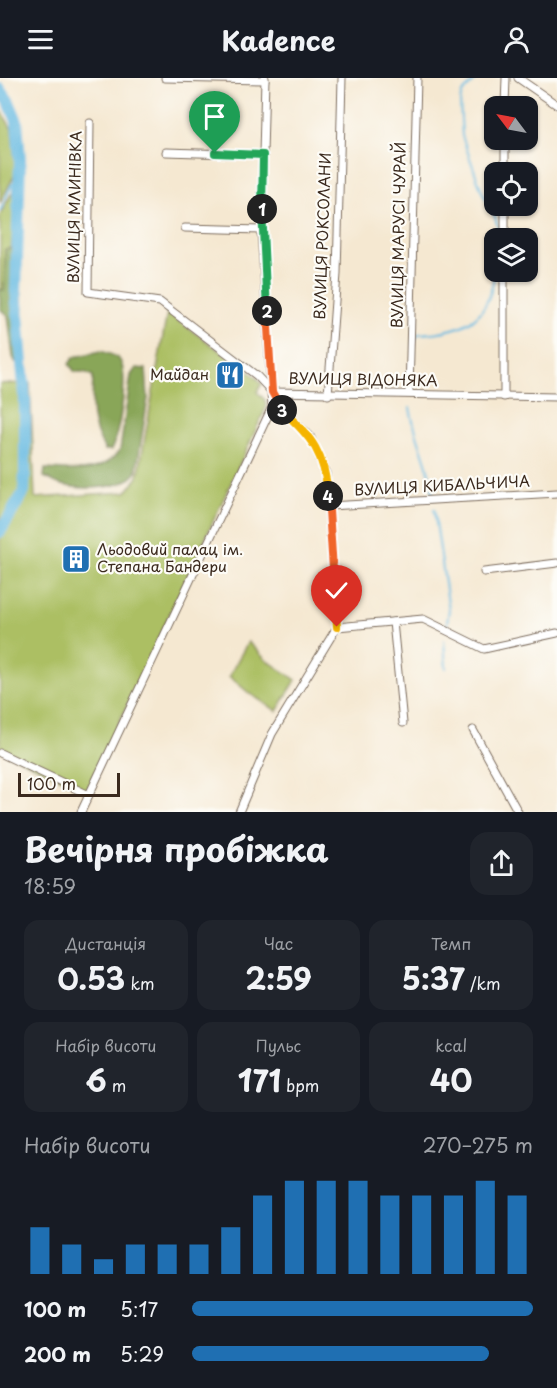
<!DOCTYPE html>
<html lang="uk">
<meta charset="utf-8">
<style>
body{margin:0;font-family:"Playpen Sans",sans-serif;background:#20242c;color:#f1f3f6;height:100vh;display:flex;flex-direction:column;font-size:22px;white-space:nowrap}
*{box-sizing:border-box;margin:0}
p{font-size:20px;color:#9ea1a6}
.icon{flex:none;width:33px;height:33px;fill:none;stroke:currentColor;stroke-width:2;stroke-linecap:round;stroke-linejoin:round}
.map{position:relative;height:734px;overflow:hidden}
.details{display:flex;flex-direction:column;background:#171b24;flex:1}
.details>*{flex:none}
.needle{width:39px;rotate:302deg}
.tools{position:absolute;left:484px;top:18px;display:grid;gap:12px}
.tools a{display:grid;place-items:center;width:54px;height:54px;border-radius:12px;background:#171b24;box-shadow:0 2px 4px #0004;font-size:30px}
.scale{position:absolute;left:18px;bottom:15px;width:102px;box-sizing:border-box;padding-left:6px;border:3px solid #3b2a1e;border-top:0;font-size:16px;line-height:21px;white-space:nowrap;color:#3b2a1e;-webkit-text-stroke:4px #fdfcf7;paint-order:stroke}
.pin{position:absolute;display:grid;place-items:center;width:51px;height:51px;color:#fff;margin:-62px -26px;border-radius:50% 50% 50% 0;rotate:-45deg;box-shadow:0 0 6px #0007}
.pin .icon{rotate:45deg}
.km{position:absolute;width:30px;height:30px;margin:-15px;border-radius:50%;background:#222;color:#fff;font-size:16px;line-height:30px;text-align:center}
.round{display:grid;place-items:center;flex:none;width:63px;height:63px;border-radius:18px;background:#20242c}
.overview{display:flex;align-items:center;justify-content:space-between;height:102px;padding:0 24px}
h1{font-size:33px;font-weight:700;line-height:45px}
.figures{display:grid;grid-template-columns:repeat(3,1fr);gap:9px;height:102px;padding:6px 24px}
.figures div{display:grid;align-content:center;border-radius:15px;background:#20242c;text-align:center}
.figures b{font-size:30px;font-weight:700}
.figures small{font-size:16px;font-weight:400}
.figures p{font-size:16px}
.chart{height:168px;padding:12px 24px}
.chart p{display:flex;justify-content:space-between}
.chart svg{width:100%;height:108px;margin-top:6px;stroke:#1f6fb2;stroke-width:6}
ul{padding:0 24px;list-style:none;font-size:20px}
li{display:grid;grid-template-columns:96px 72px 1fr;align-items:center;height:45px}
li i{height:15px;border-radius:8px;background:#1f6fb2}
header{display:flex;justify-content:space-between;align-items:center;height:78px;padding:0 24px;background:#171b24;font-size:27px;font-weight:700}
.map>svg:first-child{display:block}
</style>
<header><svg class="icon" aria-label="menu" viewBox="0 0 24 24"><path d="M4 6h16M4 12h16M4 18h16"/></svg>Kadence<svg class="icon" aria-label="person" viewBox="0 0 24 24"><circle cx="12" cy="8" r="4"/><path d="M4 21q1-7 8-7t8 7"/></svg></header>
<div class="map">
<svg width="557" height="734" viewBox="0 0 557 734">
<rect width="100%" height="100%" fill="#fdfcf7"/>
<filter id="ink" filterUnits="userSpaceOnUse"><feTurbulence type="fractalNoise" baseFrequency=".0167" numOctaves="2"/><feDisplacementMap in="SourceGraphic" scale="12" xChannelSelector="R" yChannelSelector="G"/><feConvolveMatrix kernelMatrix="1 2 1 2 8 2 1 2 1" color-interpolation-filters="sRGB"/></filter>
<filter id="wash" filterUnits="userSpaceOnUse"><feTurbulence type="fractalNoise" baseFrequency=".008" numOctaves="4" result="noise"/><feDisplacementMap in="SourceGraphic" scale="24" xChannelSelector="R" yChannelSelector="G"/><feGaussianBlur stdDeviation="1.35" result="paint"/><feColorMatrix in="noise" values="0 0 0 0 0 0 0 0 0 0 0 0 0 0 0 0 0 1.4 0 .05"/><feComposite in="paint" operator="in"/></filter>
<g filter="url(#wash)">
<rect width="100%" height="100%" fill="#f5e8d1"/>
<!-- green -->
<g fill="#acbf63" stroke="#747440" stroke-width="1.5">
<path d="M 0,31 L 12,51 L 16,94 L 0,125 Z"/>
<path d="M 17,105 L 17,134 L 11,170 L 5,172 L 4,212 L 0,211 L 0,137 Z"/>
<path d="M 167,235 L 255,298 L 262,306 L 257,314 L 265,322 L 266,330 L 87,713 L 0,672 L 0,306 L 30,305 L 35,420 L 126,414 L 138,399 Z"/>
<path d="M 248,564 L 265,581 L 296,602 L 277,633 L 250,616 L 229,598 Z"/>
</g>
<!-- forest -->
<g fill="#89a659" stroke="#62683c" stroke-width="1.5">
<path d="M 11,170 L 19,177 L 26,285 L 16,285 L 13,279 L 8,238 L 0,231 L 0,211 L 4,212 L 5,171 Z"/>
<path d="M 101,273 C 106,275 115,277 118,280 C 131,292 119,358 111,372 L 105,372 C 89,345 92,329 93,298 L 84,294 L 75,294 L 69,286 L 74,279 Z"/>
<path d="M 136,290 L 146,291 L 148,320 L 136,395 C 123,412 82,412 62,407 C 56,406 50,401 44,399 L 45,391 C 74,392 101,398 120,372 L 131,297 Z"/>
</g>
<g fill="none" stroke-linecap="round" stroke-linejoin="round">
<!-- stream -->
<g stroke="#65b9e1" stroke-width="2">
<path d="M 478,0 L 462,15 L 460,23 L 462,58 L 482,114 L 493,133 L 498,149 L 497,160"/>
<path d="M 0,133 L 12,106 L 21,96"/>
<path d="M 413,265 L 418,256 C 468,254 491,240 495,189"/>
<path d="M 410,330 C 415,360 431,388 433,419"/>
<path d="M 434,431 L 449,532 L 446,550"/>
<path d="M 444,562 L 446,590"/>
</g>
<!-- river -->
<path stroke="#65b9e1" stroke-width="12" d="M 0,11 L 9,24 L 17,43 L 20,82 L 16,213 L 25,321 L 25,394 L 24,414 L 0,454"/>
</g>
</g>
<g filter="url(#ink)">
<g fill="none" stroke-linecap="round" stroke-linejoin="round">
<!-- minor casing -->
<g stroke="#7c6c5d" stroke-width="9">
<g id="minor">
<path d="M 165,0 L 265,2"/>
<path d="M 518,0 L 557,27"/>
<path d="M 505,28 L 506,0"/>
<path d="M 90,45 L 88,214 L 160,224 L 257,298 L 272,314 L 280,330 L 310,358 L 326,395 L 337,549 L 272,656 L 239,734"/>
<path d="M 166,74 L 263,77"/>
<path d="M 505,94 L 505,62"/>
<path d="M 185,150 L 261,152"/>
<path d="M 505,160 L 505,128"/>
<path d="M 272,314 L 557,319"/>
<path d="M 409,315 L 417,0"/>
<path d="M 328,317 L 337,196 L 342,0"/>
<path d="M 504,319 L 504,194"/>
<path d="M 329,428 L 557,415"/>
<path d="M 484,494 L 557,485"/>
<path d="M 393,544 L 403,645"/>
<path d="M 337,549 L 423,541 L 484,571 L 557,555"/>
<path d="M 473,652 L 518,734"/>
<path d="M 0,675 L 89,717"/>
<path d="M 81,734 L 272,329 L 261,152 L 265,0"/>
</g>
</g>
<!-- minor -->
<use href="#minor" stroke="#fff" stroke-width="7"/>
</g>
</g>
<g fill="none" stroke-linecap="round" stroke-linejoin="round" filter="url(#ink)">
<!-- split-1 casing -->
<g stroke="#fff" stroke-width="12">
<path id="split-1" d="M 215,75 L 263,77 L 262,131"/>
</g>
<!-- split-2 casing -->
<g stroke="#fff" stroke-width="12">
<path id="split-2" d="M 262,131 L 267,233"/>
</g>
<!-- split-3 casing -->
<g stroke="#fff" stroke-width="12">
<path id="split-3" d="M 267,233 L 272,314 L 282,332"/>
</g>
<!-- split-4 casing -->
<g stroke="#fff" stroke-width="12">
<path id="split-4" d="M 282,332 C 312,359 325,376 328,418"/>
</g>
<!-- split-5 casing -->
<g stroke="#fff" stroke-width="12">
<path id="split-5" d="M 328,418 L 335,520"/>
</g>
<!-- split-6 casing -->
<g stroke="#fff" stroke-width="12">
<path id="split-6" d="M 335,520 L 337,549"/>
</g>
<!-- split-1 -->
<use href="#split-1" stroke="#22a559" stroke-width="8"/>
<!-- split-2 -->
<use href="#split-2" stroke="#22a559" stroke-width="8"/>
<!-- split-3 -->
<use href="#split-3" stroke="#f0652b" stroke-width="8"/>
<!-- split-4 -->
<use href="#split-4" stroke="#f5b400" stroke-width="8"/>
<!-- split-5 -->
<use href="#split-5" stroke="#f0652b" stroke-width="8"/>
<!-- split-6 -->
<use href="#split-6" stroke="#f5b400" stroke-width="8"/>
</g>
<!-- icons -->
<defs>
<g id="restaurant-square" transform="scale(1.5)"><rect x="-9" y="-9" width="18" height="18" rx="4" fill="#1f6fb2" stroke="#fdfcf7"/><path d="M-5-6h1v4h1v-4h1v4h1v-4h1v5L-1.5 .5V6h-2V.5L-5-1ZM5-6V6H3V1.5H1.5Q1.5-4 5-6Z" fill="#fff"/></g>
<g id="building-square" transform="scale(1.5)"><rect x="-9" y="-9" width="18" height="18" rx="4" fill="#1f6fb2" stroke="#fdfcf7"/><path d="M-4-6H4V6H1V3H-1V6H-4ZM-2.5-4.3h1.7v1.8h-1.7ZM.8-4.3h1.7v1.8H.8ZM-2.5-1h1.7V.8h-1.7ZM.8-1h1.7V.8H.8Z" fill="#fff"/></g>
</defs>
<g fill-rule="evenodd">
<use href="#restaurant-square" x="230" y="297"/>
<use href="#building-square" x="76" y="481"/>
</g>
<g text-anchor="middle" stroke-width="4.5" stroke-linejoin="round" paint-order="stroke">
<!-- street labels -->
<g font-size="15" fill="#3b2a1e" stroke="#fdfcf7">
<text transform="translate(75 129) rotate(-89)" y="5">ВУЛИЦЯ МЛИНІВКА</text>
<text transform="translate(399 157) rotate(-89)" y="5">ВУЛИЦЯ МАРУСІ ЧУРАЙ</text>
<text transform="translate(323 158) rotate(-88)" y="5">ВУЛИЦЯ РОКСОЛАНИ</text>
<text transform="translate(363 302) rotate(1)" y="5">ВУЛИЦЯ ВІДОНЯКА</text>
<text transform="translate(442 408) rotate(-3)" y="5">ВУЛИЦЯ КИБАЛЬЧИЧА</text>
</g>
<!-- poi labels -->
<g font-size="15" fill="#3b2a1e" stroke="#fdfcf7" text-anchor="end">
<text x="209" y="302">Майдан</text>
<text x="97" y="477" text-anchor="start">Льодовий палац ім.<tspan x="97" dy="17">Степана Бандери</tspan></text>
</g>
</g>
</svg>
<div class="tools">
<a><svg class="needle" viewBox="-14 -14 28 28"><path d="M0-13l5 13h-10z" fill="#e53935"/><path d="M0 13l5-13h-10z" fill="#9ea1a6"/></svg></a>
<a><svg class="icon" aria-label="locate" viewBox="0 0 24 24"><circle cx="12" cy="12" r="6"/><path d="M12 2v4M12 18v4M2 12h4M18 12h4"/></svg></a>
<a><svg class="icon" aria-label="layers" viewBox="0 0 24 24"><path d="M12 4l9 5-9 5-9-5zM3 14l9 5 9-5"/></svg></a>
</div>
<div class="scale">100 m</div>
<div class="pin" style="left:215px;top:75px;background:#1e9e55"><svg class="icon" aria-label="arrive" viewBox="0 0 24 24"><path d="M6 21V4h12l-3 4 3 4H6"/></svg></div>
<div class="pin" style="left:337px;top:549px;background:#d93025"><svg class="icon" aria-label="check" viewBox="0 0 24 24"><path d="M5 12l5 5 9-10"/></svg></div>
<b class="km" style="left:262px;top:131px">1</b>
<b class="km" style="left:267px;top:233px">2</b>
<b class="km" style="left:282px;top:332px">3</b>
<b class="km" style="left:328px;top:418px">4</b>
</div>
<section class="details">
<div class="overview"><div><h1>Вечірня пробіжка</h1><p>18:59</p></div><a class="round"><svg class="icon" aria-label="share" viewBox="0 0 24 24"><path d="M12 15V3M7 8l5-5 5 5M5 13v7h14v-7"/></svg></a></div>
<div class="figures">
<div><p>Дистанція</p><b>0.53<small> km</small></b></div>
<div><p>Час</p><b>2:59</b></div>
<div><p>Темп</p><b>5:37<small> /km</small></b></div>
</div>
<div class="figures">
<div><p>Набір висоти</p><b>6<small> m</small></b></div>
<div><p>Пульс</p><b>171<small> bpm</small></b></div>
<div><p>kcal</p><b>40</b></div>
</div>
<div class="chart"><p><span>Набір висоти</span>270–275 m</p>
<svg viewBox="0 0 160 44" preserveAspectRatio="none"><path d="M5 44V25M15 44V32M25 44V38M35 44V32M45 44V32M55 44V32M65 44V25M75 44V12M85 44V6M95 44V6M105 44V6M115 44V12M125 44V12M135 44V12M145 44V6M155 44V12"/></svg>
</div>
<ul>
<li><b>100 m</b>5:17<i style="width:100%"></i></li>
<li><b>200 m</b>5:29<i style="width:87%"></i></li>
</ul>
</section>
